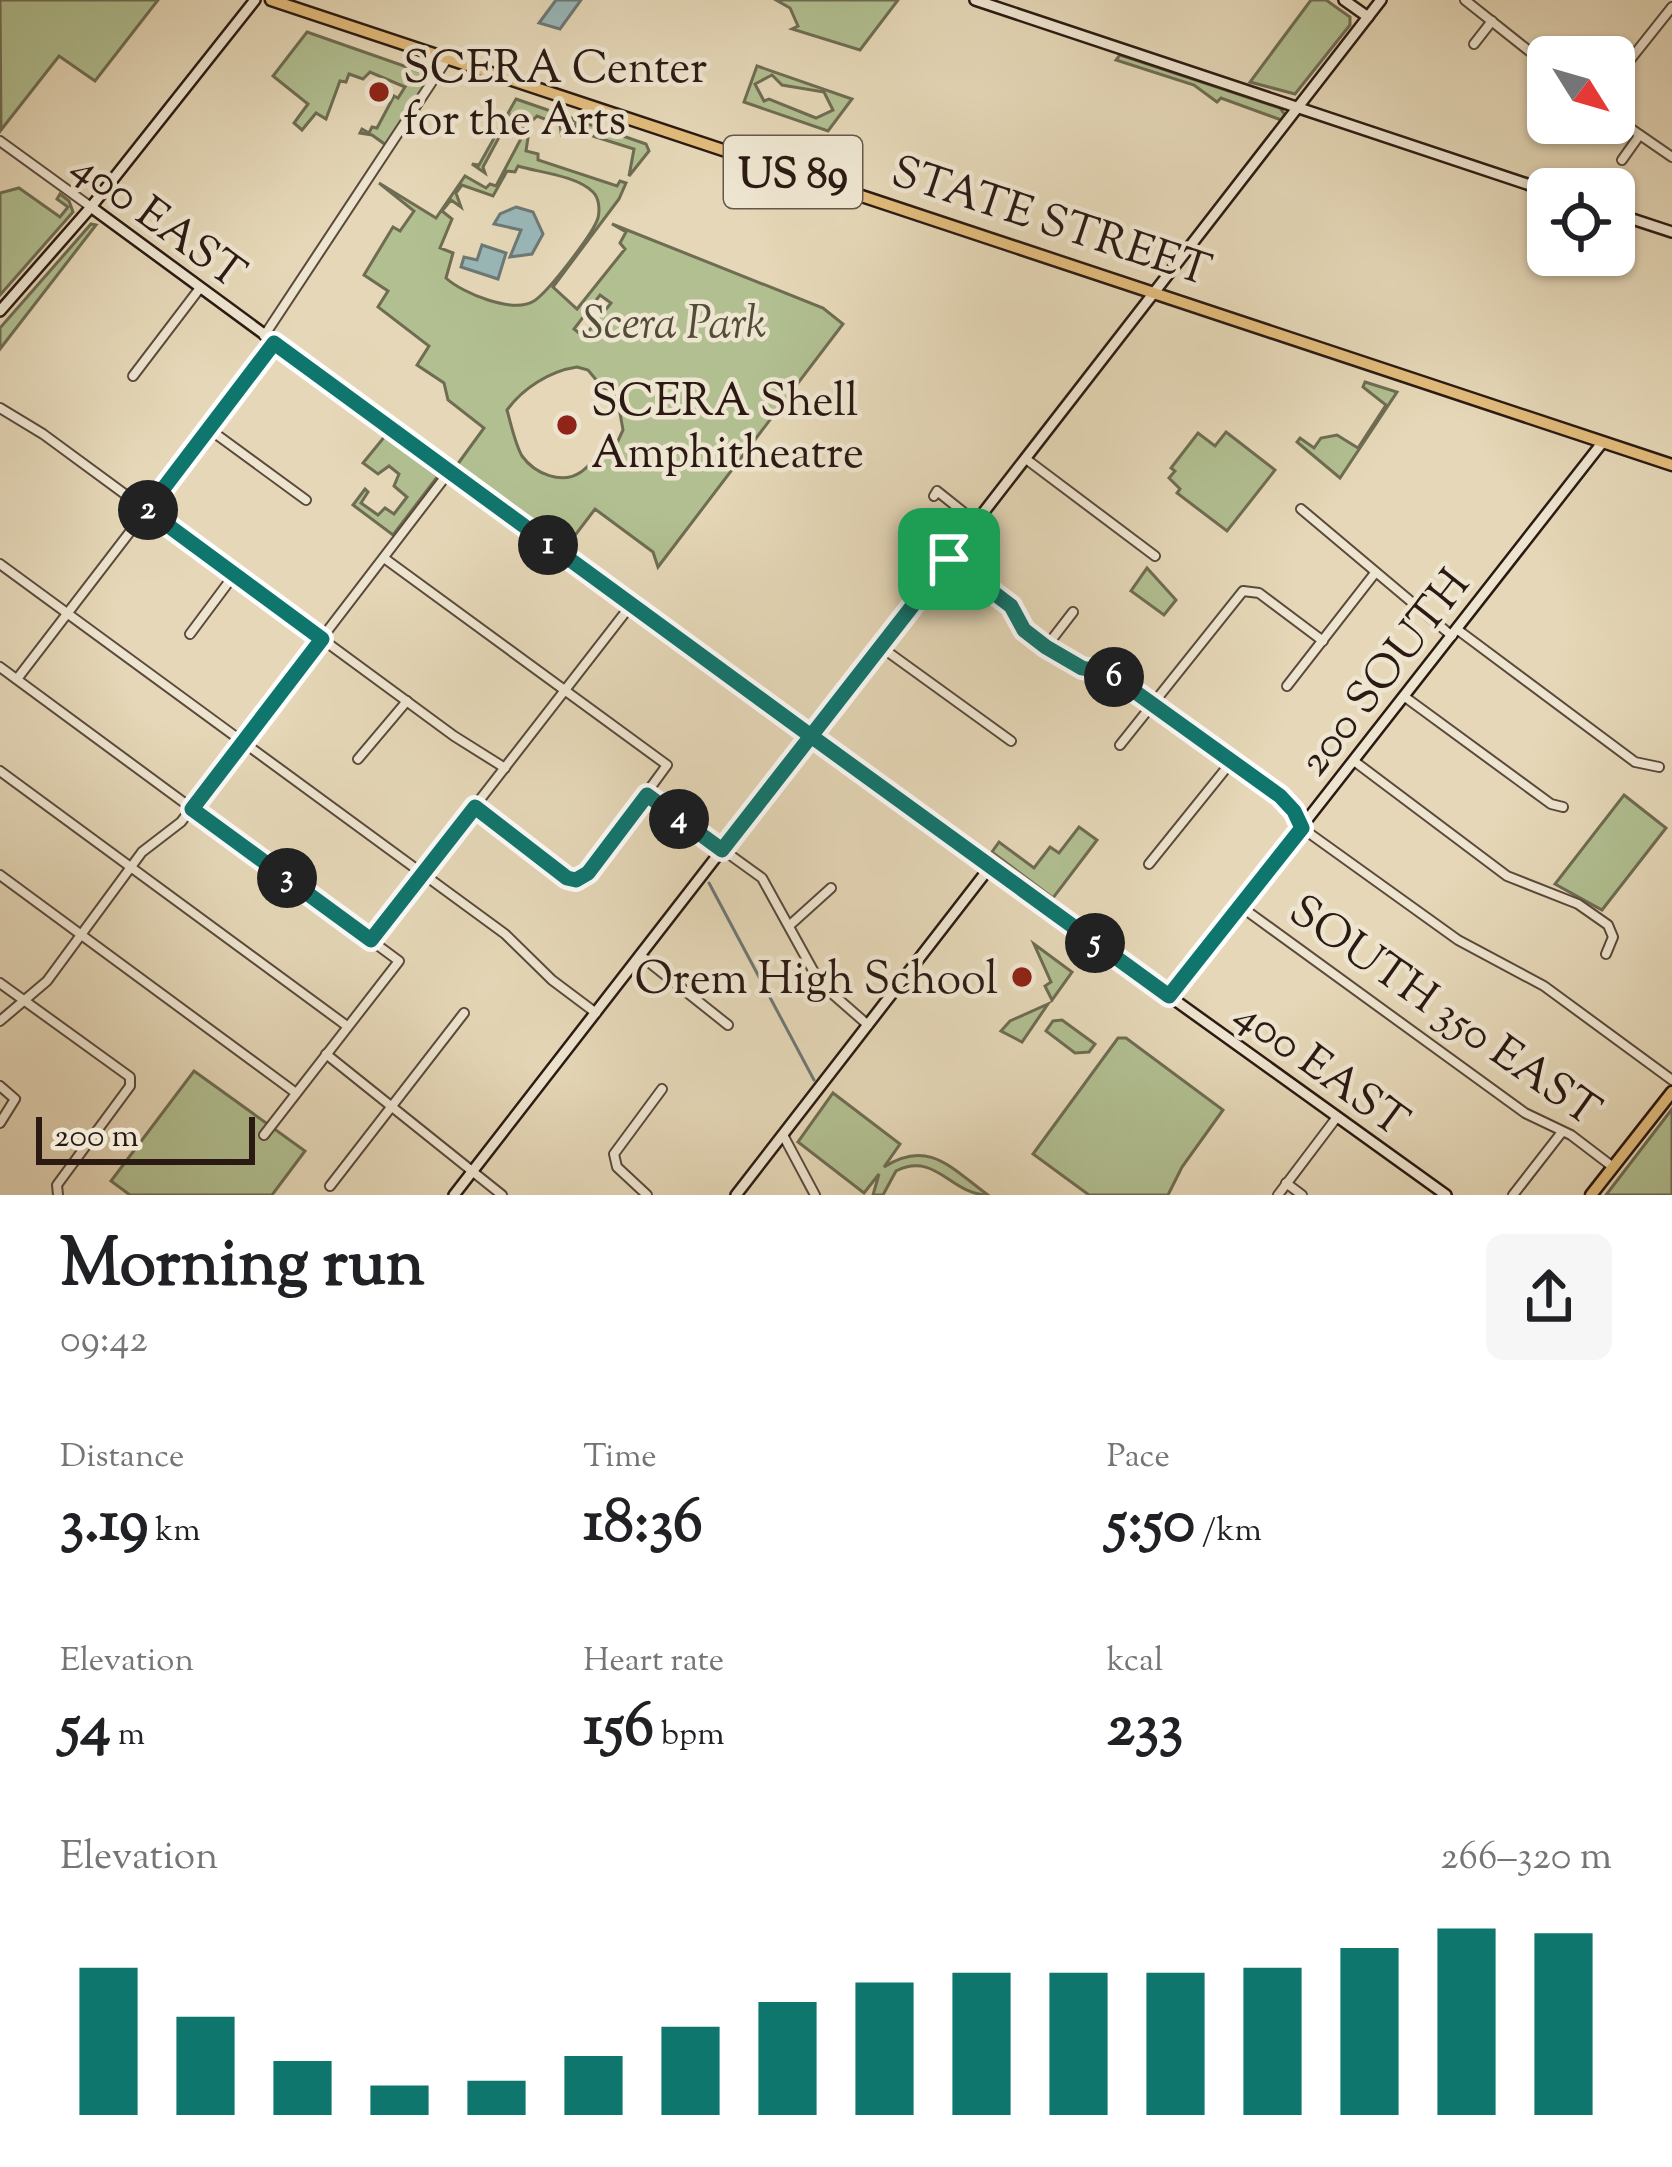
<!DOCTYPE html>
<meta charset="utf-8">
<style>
body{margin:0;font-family:"Sorts Mill Goudy",serif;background:#f6f6f6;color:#202124;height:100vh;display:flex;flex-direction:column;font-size:45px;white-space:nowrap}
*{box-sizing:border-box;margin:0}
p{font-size:39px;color:#757577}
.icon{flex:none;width:66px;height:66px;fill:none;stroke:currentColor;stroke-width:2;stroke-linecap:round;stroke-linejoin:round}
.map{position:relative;height:1195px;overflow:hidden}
.drawer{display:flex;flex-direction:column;background:#fff;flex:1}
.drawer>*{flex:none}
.needle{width:78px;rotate:127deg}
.controls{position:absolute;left:1527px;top:36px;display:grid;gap:24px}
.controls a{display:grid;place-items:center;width:108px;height:108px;border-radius:18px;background:#fff;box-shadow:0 3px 9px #0004;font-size:60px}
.scale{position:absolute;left:36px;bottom:30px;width:219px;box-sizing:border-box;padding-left:12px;border:6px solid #2b1a13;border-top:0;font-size:33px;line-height:42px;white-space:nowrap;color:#2b1a13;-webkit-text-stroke:9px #eee5d0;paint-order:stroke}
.pin{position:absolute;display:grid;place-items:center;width:102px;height:102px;color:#fff;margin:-51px;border-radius:24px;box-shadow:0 6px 18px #0006}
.km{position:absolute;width:60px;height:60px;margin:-30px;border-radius:50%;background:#222;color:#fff;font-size:33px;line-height:60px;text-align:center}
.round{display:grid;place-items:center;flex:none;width:126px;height:126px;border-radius:18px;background:#f6f6f6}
.summary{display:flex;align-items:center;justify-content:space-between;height:204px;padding:0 60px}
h1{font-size:66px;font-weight:700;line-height:90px}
.stats{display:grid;grid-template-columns:repeat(3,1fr);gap:18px;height:204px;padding:12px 60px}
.stats div{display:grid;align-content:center}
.stats b{font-size:60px;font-weight:700}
.stats small{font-size:33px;font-weight:400}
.stats p{font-size:33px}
.chart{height:336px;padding:24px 60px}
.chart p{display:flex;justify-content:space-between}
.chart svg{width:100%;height:216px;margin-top:12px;stroke:#0f766e;stroke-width:6}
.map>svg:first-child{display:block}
</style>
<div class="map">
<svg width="1672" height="1195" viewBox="0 0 1672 1195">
<rect width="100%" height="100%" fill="#e5d7b7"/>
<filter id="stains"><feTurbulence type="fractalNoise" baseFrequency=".00167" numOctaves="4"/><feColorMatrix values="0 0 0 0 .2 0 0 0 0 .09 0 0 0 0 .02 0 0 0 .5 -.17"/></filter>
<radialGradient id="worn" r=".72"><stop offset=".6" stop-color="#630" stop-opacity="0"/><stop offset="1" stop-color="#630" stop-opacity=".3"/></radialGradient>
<!-- green -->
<g fill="#b1bf91" stroke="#6e6c52" stroke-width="3" fill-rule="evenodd">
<path d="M 0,0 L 158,0 L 95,81 L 59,56 L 1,130 Z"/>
<path d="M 776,0 L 898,0 L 860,50 L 792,29 L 798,26 L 790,8 Z"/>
<path d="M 1311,0 L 1326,0 L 1350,17 L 1350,25 L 1295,94 L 1250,82 Z"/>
<path d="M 307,32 L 427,74 L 425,85 L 386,145 L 372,135 L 360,133 L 362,129 L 369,133 L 372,127 L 377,128 L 394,96 L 398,98 L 405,87 L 370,72 L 363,79 L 349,74 L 346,82 L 340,81 L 326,119 L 316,113 L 302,130 L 294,123 L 308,104 L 273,76 Z"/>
<path d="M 1120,55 L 1280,108 L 1285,115 L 1281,120 L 1221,98 L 1217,102 L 1194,85 L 1116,60 Z"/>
<path d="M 757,66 L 852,99 L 828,131 L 744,102 ZM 772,75 L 782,85 L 824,92 L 833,110 L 816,118 L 769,99 L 764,101 L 755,84 Z"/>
<path d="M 516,99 L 646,144 L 649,151 L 629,176 L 634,149 L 577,131 L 573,136 L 576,121 L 567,119 L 561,132 L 560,125 L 537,116 L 531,122 L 526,119 L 527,114 L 519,112 L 517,117 L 511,115 L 483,167 L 485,173 L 472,164 L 479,165 Z"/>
<path d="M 522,127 L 529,131 L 526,151 L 538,154 L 538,160 L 617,186 L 620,181 L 626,183 L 619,199 L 553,287 L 577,309 L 625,249 L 620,243 L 626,232 L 612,224 L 823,308 L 843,324 L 658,567 L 653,552 L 595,509 L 567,546 L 457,465 L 484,428 L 448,400 L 444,383 L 417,365 L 429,346 L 378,307 L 388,291 L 364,275 L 393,227 L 400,231 L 414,211 L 379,183 L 436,218 L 465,176 L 486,188 L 490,184 L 496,186 L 524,133 L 519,130 ZM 518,166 C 536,172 576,175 593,192 C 599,198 600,209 598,218 C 593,234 548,292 534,301 C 513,314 462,293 446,278 L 453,253 L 440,248 L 452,219 L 442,211 L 451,200 L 461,207 L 456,193 L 462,185 L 493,196 L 507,171 L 515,172 ZM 600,295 L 611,303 L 584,337 L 574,329 ZM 577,367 L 588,370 L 603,388 L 616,390 L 623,430 L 617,443 C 601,448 595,462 581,472 C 562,485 535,474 522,456 C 515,444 511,424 507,410 C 523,388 550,371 577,367 Z"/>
<path d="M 19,188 L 60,217 L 68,207 L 57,199 L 60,194 L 69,201 L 73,212 L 0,295 L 0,193 Z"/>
<path d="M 91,224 L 96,225 L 0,349 L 0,328 Z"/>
<path d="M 1365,382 L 1397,392 L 1340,478 L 1297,442 L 1300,438 L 1314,448 L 1321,438 L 1337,435 L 1358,448 L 1386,405 L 1363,387 Z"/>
<path d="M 1226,432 L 1275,470 L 1227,531 L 1177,493 L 1180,489 L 1169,478 L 1175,471 L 1171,468 L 1198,433 L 1215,446 Z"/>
<path d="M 385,436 L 438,476 L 393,535 L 353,505 L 365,489 L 368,492 L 361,503 L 378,515 L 385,508 L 394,514 L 407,497 L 394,486 L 399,474 L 389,466 L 378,474 L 363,463 Z"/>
<path d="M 1147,568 L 1176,600 L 1164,615 L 1131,591 Z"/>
<path d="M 1624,795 L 1666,828 L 1602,910 L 1555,884 Z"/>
<path d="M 1079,827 L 1097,840 L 1053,898 L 992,852 L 999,842 L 1034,868 L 1050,847 L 1059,853 Z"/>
<path d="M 1034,944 L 1072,972 L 1052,1000 L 1045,986 L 1051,982 Z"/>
<path d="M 1048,1004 L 1022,1042 L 1001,1031 L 1010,1021 Z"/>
<path d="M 1062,1020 L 1095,1044 L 1089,1052 L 1075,1053 L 1046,1031 L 1053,1021 Z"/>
<path d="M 1118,1038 L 1126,1038 L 1223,1110 L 1182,1167 L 1168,1195 L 1089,1195 L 1033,1154 Z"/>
<path d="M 194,1071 L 305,1151 L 272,1195 L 130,1195 L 111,1181 Z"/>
<path d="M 833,1093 L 900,1144 L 884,1167 C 929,1138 952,1169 988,1195 C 951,1195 936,1151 896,1171 L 883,1195 L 873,1195 L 879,1174 L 864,1193 L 798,1142 Z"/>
<path d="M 1672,1109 L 1672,1195 L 1606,1195 Z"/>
</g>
<!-- water -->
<g fill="#99b7b8" stroke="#6d7876" stroke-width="3">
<path d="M 556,0 L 581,0 L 560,29 L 539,23 Z"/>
<path d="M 516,207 L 533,212 L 543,234 L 532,254 L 510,257 L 521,230 L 494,224 L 500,214 Z"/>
<path d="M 482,245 L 506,253 L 498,279 L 461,267 L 464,257 L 477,260 Z"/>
</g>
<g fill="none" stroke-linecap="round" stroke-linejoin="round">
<!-- stream -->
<path stroke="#6d7876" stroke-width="3" d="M 709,883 L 814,1080"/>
<!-- street casing -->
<g stroke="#5a493c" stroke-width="12">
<g id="street">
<path d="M 1465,0 L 1548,66"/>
<path d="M 1474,44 L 1492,21"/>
<path d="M 1614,80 L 1672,7"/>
<path d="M 1614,117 L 1672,157"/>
<path d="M 0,141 L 91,207"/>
<path d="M 1622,160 L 1639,136"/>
<path d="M 264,336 L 447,59"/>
<path d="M 133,376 L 200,288"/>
<path d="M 0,408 L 43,434 L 454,736 L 505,768"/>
<path d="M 209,429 L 306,500"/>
<path d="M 1026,459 L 1155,556"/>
<path d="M 934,496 L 937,491 L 977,523"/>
<path d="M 1301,509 L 1452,636"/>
<path d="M 384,558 L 667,765 L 588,873 L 579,880 L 567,877 L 475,807"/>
<path d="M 949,559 L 1011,606 L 1024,630 L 1046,647 L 1083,669 L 1109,673 L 1280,796 L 1294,811 L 1302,828 L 1458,940 L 1544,986 L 1672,1080"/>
<path d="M 0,564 L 505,934 L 552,980 L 596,1013"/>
<path d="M 1458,630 L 1635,762 L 1659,767"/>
<path d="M 190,634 L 234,575"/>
<path d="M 881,647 L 1011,741"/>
<path d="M 1046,647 L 1073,612"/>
<path d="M 0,667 L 399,961 L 264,1135"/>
<path d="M 17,679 L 275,343"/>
<path d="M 1287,686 L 1375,573"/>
<path d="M 1405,697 L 1551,804 L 1563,807"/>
<path d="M 1120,745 L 1243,591 L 1259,593 L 1323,641"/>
<path d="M 358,759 L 407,701"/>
<path d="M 1354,761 L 1507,876 L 1578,904 L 1608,925 L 1613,937 L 1606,954"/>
<path d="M 0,771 L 347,1026"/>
<path d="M 647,795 L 762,878 L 820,983 L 868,1025"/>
<path d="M 1149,864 L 1232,761"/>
<path d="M 0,875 L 296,1093"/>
<path d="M 1240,906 L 1525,1113 L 1571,1135 L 1613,1167"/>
<path d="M 790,925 L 831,888"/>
<path d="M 371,940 L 631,605"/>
<path d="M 640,955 L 728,1025"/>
<path d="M 0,983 L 130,1077 L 130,1086 L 57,1185 L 58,1195"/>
<path d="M 0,1021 L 47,981 L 142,852 L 181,822 L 449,472"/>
<path d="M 326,1054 L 502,1195"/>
<path d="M 0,1086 L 15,1099 L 0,1123"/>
<path d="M 783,1135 L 815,1195"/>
<path d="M 1286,1183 L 1302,1195"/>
<path d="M 330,1186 L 464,1013"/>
<path d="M 647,1195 L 617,1167 L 614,1154 L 662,1089"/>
<path d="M 1278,1195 L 1337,1117"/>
<path d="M 1513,1195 L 1562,1132"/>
</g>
</g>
<!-- secondary casing -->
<g stroke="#2b1a13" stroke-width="14">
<g id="secondary">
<path d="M 975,0 L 1548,191"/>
<path d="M 1344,0 L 1368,17"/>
<path d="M 91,207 L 980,860 L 1446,1195"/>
<path d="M 1614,213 L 1672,232"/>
<path d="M 0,311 L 91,207 L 255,0"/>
<path d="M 1169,996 L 1602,443"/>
<path d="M 454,1195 L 1381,0"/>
<path d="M 736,1195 L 990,867"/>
</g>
</g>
<!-- primary casing -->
<g stroke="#2b1a13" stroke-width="15">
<g id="primary">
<path d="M 271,0 L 1672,465"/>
<path d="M 1591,1195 L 1672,1092"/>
</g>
</g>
<!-- street -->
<use href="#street" stroke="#eee5d0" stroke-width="8"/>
<!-- secondary -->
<use href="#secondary" stroke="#eee5d0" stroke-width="9"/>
<!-- primary -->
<use href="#primary" stroke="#e2bc7c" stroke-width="10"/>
</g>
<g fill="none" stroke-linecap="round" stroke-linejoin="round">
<!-- route casing -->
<g stroke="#fff" stroke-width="24">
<path id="route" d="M 949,559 L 811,736 L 274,343 L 147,510 L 322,639 L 192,809 L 371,940 L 475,807 L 567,878 L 576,880 L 588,873 L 647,795 L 722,850 L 811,736 L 1169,996 L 1302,828 L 1294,811 L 1280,796 L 1109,673 L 1082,668 L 1046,647 L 1024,630 L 1011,606 L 949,559"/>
</g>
<!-- route -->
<use href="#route" stroke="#0f766e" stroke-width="15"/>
</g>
<!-- markers -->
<g fill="#8f2418" stroke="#eee5d0" stroke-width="4.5">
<circle cx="379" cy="92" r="12"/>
<circle cx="567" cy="425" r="12"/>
<circle cx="1022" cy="977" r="12"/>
</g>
<g text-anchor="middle" stroke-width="9" stroke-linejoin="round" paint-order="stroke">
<!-- shield labels -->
<rect fill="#eee5d0" stroke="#66574c" stroke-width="3" x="724" y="136" width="138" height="72" rx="9"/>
<g font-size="42" font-weight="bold" fill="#2b1a13">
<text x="793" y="187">US 89</text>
</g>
<!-- poi labels -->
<g font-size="45" fill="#2b1a13" stroke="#eee5d0" text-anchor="start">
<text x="403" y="82">SCERA Center<tspan x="403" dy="52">for the Arts</tspan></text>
<text x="591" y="415">SCERA Shell<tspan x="591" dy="52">Amphitheatre</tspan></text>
<text x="998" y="993" text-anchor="end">Orem High School</text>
</g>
<!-- street labels -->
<g font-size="45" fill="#2b1a13" stroke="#eee5d0">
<text transform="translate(160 218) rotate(36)" y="16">400 EAST</text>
<text transform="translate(1052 219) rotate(18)" y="16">STATE STREET</text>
<text transform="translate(1382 671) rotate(-52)" y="16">200 SOUTH</text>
<text transform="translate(1446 1009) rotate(35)" y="16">SOUTH 350 EAST</text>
<text transform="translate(1323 1066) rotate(36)" y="16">400 EAST</text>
</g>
<!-- park labels -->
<g font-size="45" font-style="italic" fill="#534c39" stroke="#eee5d0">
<text x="674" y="337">Scera Park</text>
</g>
</g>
<rect width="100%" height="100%" filter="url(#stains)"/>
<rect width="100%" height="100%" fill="url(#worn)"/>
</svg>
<div class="controls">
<a><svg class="needle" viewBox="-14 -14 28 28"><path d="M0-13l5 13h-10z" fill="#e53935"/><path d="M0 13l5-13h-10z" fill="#757577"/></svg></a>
<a><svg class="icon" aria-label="locate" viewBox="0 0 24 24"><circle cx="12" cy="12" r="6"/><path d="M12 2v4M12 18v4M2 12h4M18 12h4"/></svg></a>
</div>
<div class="scale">200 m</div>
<div class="pin" style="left:949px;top:559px;background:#1e9e55"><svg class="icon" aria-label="arrive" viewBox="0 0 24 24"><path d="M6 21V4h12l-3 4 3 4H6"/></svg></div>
<b class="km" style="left:548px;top:545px">1</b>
<b class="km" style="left:148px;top:510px">2</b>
<b class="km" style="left:287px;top:878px">3</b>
<b class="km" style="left:679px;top:819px">4</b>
<b class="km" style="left:1095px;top:943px">5</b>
<b class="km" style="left:1114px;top:677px">6</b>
</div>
<section class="drawer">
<div class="summary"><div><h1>Morning run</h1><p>09:42</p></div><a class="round"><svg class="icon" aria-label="share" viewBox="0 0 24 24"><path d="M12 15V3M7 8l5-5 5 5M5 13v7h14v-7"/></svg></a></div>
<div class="stats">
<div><p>Distance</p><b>3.19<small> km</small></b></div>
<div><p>Time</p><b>18:36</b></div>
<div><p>Pace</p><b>5:50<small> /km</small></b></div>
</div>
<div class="stats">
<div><p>Elevation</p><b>54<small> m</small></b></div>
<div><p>Heart rate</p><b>156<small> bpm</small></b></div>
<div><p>kcal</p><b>233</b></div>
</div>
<div class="chart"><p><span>Elevation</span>266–320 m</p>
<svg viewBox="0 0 160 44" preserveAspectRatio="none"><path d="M5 44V14M15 44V24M25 44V33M35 44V38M45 44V37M55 44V32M65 44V26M75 44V21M85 44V17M95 44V15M105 44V15M115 44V15M125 44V14M135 44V10M145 44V6M155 44V7"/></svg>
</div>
</section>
